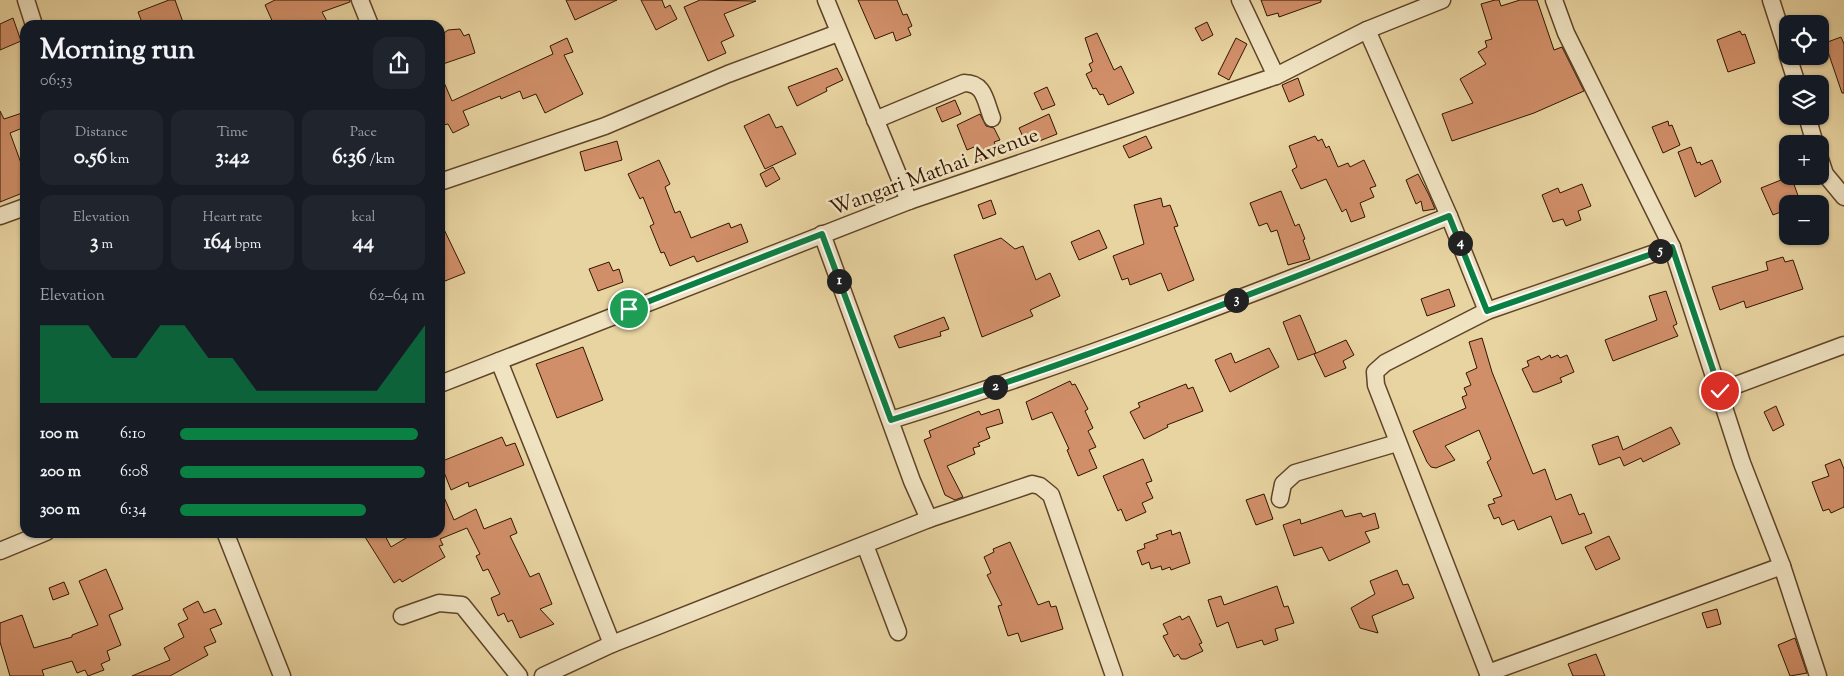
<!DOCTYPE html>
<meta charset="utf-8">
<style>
body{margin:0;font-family:"Sorts Mill Goudy",serif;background:#20242c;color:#f1f3f6;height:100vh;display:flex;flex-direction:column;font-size:19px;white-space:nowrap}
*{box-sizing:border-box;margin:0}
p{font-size:16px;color:#9ea1a6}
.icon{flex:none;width:28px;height:28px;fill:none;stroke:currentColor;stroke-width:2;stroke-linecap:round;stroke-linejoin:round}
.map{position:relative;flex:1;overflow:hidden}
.panel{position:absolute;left:20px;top:20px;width:425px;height:518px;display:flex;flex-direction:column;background:#171b24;border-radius:15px;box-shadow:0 1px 4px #0004}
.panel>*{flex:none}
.controls{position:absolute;left:1779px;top:15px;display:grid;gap:10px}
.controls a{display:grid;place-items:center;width:50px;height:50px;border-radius:10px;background:#171b24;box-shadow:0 1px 4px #0004;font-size:25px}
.pin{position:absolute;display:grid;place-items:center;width:42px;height:42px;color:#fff;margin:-21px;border:2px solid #fff;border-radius:50%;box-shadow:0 1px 5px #0007}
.km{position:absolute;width:25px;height:25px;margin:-12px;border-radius:50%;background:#222;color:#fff;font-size:14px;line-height:25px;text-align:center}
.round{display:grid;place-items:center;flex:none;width:52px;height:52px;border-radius:15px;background:#20242c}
.head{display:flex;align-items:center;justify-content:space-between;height:85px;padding:0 20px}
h1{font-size:28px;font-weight:700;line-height:38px}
.stats{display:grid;grid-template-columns:repeat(3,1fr);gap:8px;height:85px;padding:5px 20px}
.stats div{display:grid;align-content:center;border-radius:12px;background:#20242c;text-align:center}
.stats b{font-size:21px;font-weight:700}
.stats small{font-size:14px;font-weight:400}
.stats p{font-size:14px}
.chart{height:140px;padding:10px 20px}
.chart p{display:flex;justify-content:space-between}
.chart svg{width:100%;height:90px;margin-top:5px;fill:#0b8043;opacity:.7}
ul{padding:0 20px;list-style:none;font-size:16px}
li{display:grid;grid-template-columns:80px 60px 1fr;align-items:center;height:38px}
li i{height:12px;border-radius:6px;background:#0b8043}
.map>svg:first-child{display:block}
</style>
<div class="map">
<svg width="1844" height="676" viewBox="0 0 1844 676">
<rect width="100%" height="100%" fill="#e8d4a1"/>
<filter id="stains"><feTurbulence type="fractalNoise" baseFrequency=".004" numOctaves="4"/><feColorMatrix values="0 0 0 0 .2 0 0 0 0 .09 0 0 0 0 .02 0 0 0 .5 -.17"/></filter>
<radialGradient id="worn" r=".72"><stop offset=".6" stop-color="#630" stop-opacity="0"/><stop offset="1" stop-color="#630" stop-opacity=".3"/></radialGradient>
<!-- building -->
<g fill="#d18f69" stroke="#311400">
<path d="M 169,0 L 175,0 L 184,25 L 143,25 L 138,12 Z"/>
<path d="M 275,0 L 350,0 L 350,2 L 322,12 L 329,25 L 274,25 L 265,5 Z"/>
<path d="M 566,0 L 617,0 L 575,20 Z"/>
<path d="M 641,0 L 662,0 L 665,8 L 670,5 L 677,19 L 656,30 Z"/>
<path d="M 700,0 L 756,1 L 724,14 L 734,36 L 721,42 L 726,53 L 708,61 L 684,7 Z"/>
<path d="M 858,0 L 897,0 L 903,15 L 907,14 L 912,26 L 908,28 L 911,35 L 896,41 L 893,32 L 875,39 Z"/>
<path d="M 1261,0 L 1321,0 L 1321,2 L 1279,17 L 1278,13 L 1267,16 Z"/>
<path d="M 1495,0 L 1499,0 L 1501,6 L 1520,0 L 1537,0 L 1554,50 L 1562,47 L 1584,91 L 1534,113 L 1452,141 L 1442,114 L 1473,103 L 1460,79 L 1486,64 L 1478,52 L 1487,47 L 1485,41 L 1492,39 L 1481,4 Z"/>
<path d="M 13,18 L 21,41 L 0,50 L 0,24 Z"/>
<path d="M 1207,22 L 1213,35 L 1202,41 L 1195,28 Z"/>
<path d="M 460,29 L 464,36 L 469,34 L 475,53 L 440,65 L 440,36 L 448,30 Z"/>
<path d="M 1740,31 L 1742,35 L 1745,34 L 1755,63 L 1728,72 L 1717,40 Z"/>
<path d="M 1097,33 L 1114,70 L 1121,66 L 1134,93 L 1108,105 L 1103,94 L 1100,95 L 1096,88 L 1093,89 L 1086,74 L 1092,71 L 1089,64 L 1093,62 L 1085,38 Z"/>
<path d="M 1841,37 L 1844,44 L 1844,93 L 1842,93 L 1825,43 Z"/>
<path d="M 567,38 L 573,52 L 564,55 L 583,94 L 545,113 L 536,94 L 523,99 L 520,91 L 501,99 L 500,96 L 463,111 L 469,125 L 453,133 L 448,124 L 443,125 L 440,116 L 440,73 L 452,101 L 553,54 L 550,46 Z"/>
<path d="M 1236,38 L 1247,44 L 1229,80 L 1218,74 Z"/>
<path d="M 837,68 L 843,80 L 826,88 L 827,91 L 797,106 L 788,87 Z"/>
<path d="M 1298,78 L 1304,95 L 1289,102 L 1282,85 Z"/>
<path d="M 1047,87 L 1055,105 L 1042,110 L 1034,93 Z"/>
<path d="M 955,100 L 961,114 L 942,122 L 936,108 Z"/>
<path d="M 0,111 L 4,119 L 25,112 L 25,127 L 10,133 L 25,174 L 25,192 L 0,202 Z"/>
<path d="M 769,114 L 776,128 L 782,126 L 796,154 L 765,169 L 744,126 Z"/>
<path d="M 980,114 L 986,126 L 994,128 L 1000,140 L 994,142 L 999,153 L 980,161 L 974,147 L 967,150 L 957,125 Z"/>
<path d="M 1049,114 L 1057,134 L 1027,146 L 1019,128 Z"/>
<path d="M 1668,121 L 1669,126 L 1672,125 L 1680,145 L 1663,153 L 1652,127 Z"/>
<path d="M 1146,136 L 1152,148 L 1129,158 L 1123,146 Z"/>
<path d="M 1315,136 L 1318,141 L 1322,139 L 1326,148 L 1329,146 L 1338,167 L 1348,163 L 1350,167 L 1364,160 L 1376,186 L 1370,188 L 1374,197 L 1360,203 L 1365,217 L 1351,222 L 1346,209 L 1342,212 L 1326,179 L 1301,189 L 1292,170 L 1297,167 L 1289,146 Z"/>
<path d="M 617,141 L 622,160 L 585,171 L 580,152 Z"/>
<path d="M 1691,147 L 1697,163 L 1700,162 L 1701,165 L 1712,160 L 1721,182 L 1695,197 L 1678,152 Z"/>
<path d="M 659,160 L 670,184 L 665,187 L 675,213 L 680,211 L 691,238 L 729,223 L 731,228 L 741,224 L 748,242 L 697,262 L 694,256 L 670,266 L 664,252 L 661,253 L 650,226 L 654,224 L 643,197 L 640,199 L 628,174 Z"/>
<path d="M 773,167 L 780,179 L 766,187 L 760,174 Z"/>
<path d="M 1418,174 L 1429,195 L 1435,209 L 1423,211 L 1421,201 L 1416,204 L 1406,180 Z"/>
<path d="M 1791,176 L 1801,204 L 1788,204 L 1788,209 L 1773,215 L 1761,188 Z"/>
<path d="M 1582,184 L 1591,206 L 1578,211 L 1581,220 L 1566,226 L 1563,219 L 1553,222 L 1542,195 L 1558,188 L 1560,193 Z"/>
<path d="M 1281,191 L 1295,226 L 1299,224 L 1305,239 L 1303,240 L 1310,259 L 1288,265 L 1277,230 L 1271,232 L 1267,223 L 1259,226 L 1250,203 Z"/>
<path d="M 1161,198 L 1163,207 L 1170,205 L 1178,226 L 1174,227 L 1194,280 L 1168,291 L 1161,273 L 1130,285 L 1128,278 L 1122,280 L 1113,256 L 1144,244 L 1134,205 Z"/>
<path d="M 991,200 L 996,214 L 983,219 L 978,205 Z"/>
<path d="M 440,221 L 465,273 L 440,283 Z"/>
<path d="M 1099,230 L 1107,248 L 1079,260 L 1071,242 Z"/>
<path d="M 1001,238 L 1015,249 L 1023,246 L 1036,280 L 1050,273 L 1060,296 L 1030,310 L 1033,316 L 982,337 L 954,255 Z"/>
<path d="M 1783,257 L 1785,262 L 1793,260 L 1803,289 L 1746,308 L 1744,301 L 1720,310 L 1712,287 L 1768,270 L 1766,262 Z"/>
<path d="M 609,262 L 613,271 L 619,269 L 623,282 L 598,291 L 589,269 Z"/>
<path d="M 1449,289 L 1455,306 L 1427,316 L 1421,299 Z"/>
<path d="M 1666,291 L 1677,324 L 1673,326 L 1678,336 L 1613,361 L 1605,340 L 1657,320 L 1649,296 Z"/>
<path d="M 1300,315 L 1316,353 L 1298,360 L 1283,322 Z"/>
<path d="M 944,317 L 949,329 L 940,332 L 941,336 L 899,348 L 894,336 Z"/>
<path d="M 1482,338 L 1492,372 L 1533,474 L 1545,469 L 1556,500 L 1571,494 L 1579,515 L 1584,513 L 1592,533 L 1562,544 L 1551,516 L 1518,530 L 1514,520 L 1502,525 L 1499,517 L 1494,519 L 1488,505 L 1495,503 L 1493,499 L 1502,496 L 1487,462 L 1491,459 L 1479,430 L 1445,446 L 1455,460 L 1436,468 L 1431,467 L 1427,462 L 1413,431 L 1466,408 L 1462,397 L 1467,395 L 1464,388 L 1471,385 L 1466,373 L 1477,368 L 1469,342 Z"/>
<path d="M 1346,340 L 1354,355 L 1343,361 L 1346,368 L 1325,377 L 1314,354 Z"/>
<path d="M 583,347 L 603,400 L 557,418 L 536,364 Z"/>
<path d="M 1269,348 L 1279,367 L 1230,392 L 1215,360 L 1231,353 L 1235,363 Z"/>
<path d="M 1550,355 L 1551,358 L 1558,355 L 1560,358 L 1567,355 L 1574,372 L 1560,378 L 1562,382 L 1537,392 L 1533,392 L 1522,369 L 1529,366 L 1527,361 L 1539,356 L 1541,360 Z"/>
<path d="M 1070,381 L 1072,385 L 1075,384 L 1088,409 L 1085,411 L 1093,428 L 1088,431 L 1096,447 L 1089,450 L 1097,468 L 1078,476 L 1067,450 L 1069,449 L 1052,412 L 1032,420 L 1026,402 Z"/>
<path d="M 1186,384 L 1188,389 L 1193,387 L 1203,411 L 1167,425 L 1168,427 L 1144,439 L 1130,412 L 1140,407 L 1138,403 Z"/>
<path d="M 1776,406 L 1784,425 L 1773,431 L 1764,412 Z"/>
<path d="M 999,409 L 1003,423 L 986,428 L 990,438 L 978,443 L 980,446 L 973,448 L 975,454 L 947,466 L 963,497 L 955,500 L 945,495 L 924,440 L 931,437 L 929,431 L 979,411 L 981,415 Z"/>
<path d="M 1671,427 L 1680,444 L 1643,462 L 1641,458 L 1624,466 L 1620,457 L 1599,465 L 1592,445 L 1618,436 L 1623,450 Z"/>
<path d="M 502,437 L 506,446 L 515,443 L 524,465 L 469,487 L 468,482 L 451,490 L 440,462 Z"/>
<path d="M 1143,459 L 1152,481 L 1146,483 L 1153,498 L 1142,503 L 1146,512 L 1126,521 L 1121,509 L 1118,511 L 1103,476 Z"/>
<path d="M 1840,459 L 1844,469 L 1844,507 L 1831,513 L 1829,509 L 1823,511 L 1812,482 L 1829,476 L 1825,465 Z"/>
<path d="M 440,488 L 454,520 L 476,509 L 484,529 L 511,518 L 517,533 L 510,536 L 530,577 L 539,573 L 552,604 L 540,609 L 554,624 L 520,638 L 512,620 L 508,622 L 504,613 L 498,616 L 491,598 L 500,594 L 488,569 L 483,571 L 476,556 L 480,554 L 467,528 L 440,539 L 443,545 L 439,546 L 445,557 L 402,582 L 400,579 L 394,583 L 365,537 L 373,532 L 383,532 L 391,547 L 416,532 L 440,532 Z"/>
<path d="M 1264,494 L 1273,519 L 1256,525 L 1246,500 Z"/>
<path d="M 1342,510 L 1345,517 L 1361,513 L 1363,517 L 1375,513 L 1379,528 L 1365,532 L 1370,542 L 1329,561 L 1322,547 L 1294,556 L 1283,525 L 1300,519 L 1301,524 Z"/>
<path d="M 1171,530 L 1172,535 L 1180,532 L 1190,563 L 1171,570 L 1170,567 L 1162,570 L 1161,566 L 1151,569 L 1149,562 L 1142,565 L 1137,551 L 1145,548 L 1144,544 L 1158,539 L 1156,535 Z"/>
<path d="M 1609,536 L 1620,559 L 1596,570 L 1585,547 Z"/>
<path d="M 1010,542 L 1038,605 L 1049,601 L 1051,607 L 1056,606 L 1063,629 L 1021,642 L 1018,633 L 1008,636 L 998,606 L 1002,605 L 987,575 L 991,573 L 984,557 L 994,552 L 993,549 Z"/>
<path d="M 106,569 L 123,609 L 109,615 L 121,645 L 107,651 L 110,660 L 101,664 L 104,670 L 88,676 L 85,670 L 77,673 L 72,661 L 42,670 L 44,676 L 10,676 L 0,642 L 0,623 L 22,615 L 34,648 L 72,637 L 72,635 L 98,625 L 79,581 Z"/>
<path d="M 1397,570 L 1403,585 L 1408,584 L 1414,598 L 1372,616 L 1378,633 L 1360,628 L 1351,608 L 1375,594 L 1370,581 Z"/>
<path d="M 64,582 L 69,594 L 53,600 L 49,588 Z"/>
<path d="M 1277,586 L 1284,607 L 1288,606 L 1294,623 L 1275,629 L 1278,640 L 1264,645 L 1262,640 L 1237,648 L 1228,622 L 1217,627 L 1208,600 L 1221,596 L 1224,605 Z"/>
<path d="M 198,601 L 204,613 L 215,609 L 222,624 L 210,629 L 216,642 L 204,647 L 208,655 L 170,676 L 132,676 L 170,660 L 164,648 L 184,637 L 178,624 L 188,619 L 183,609 Z"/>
<path d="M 1717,609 L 1721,624 L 1707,628 L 1702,613 Z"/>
<path d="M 1180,616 L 1182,620 L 1189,616 L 1202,643 L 1199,644 L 1203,651 L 1186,659 L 1181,659 L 1178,654 L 1174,657 L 1163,636 L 1168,634 L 1163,624 Z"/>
<path d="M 1795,638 L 1807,673 L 1790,676 L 1778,645 Z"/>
<path d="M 1596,654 L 1605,676 L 1573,676 L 1568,664 Z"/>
</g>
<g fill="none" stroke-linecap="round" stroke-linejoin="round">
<!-- minor casing -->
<g stroke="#5f4428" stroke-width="19">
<g id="minor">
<path d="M 26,0 L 34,25"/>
<path d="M 360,0 L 370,25"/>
<path d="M 826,0 L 909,201"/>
<path d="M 1240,0 L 1276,76"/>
<path d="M 1554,0 L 1566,33 L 1672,247 L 1742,463 L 1782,566 L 1818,676"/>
<path d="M 1771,0 L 1788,53"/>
<path d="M 1367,30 L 1449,216 L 1487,311"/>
<path d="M 1788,56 L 1797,84"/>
<path d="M 1807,116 L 1815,144"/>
<path d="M 875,120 L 964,83 C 985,83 985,101 992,118"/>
<path d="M 1820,159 L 1825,174 L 1844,197"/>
<path d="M 440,182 L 605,126 L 728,74 L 838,33"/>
<path d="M 0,216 L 25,207"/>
<path d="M 822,234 L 912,481 L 929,519 L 1032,484 L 1040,486 L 1051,495 L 1114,676"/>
<path d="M 499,361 L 612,644"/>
<path d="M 440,384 L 909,201 L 1276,76 L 1367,30 L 1442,0"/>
<path d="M 1720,391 L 1844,345"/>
<path d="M 891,420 C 1080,361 1265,290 1449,216"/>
<path d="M 1280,499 L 1283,484 L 1295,473 L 1397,443"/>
<path d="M 225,532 L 282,676"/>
<path d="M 865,545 L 898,632"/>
<path d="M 0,551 L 46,532"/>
<path d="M 402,616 L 439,603 L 462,605 L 519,676"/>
<path d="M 1488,673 L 1782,566"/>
<path d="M 543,676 L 612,644 L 929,519"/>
<path d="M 1489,676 L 1376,385 L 1375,372 L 1385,363 L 1487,311 L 1672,247"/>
</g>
</g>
<!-- minor -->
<use href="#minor" stroke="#f0e3c2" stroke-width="16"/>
</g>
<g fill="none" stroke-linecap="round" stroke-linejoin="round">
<!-- route casing -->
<g stroke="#fff" stroke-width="10">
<path id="route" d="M 629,309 L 822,234 L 891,420 C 1080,361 1265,290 1449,216 L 1487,311 L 1672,247 L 1720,391"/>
</g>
<!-- route -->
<use href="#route" stroke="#0b8043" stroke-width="6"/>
</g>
<g text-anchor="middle" stroke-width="5" stroke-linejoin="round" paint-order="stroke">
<!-- street labels -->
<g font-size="21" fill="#311400" stroke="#f0e3c2">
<text transform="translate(934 171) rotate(-20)" y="7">Wangari Mathai Avenue</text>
</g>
</g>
<rect width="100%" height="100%" filter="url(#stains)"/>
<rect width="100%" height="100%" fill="url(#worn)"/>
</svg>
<div class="controls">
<a><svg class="icon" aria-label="locate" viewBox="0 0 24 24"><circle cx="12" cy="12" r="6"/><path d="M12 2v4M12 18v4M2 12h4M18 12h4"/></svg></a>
<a><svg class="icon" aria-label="layers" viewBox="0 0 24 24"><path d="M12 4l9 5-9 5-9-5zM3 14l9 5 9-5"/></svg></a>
<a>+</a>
<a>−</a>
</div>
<div class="pin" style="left:629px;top:309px;background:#1e9e55"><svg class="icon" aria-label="arrive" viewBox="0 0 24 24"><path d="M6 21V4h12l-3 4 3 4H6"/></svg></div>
<div class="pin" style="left:1720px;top:391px;background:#d93025"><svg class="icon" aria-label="check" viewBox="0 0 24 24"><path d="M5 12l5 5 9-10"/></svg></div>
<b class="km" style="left:839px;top:281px">1</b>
<b class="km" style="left:995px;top:387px">2</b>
<b class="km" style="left:1236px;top:300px">3</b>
<b class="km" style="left:1460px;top:243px">4</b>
<b class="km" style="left:1660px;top:251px">5</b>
<section class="panel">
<div class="head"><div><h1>Morning run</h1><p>06:53</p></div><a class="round"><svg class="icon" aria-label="share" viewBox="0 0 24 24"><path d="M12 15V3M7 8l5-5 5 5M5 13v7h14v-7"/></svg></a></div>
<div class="stats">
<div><p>Distance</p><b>0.56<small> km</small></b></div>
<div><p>Time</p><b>3:42</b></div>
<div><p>Pace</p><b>6:36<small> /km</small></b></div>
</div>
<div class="stats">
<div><p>Elevation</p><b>3<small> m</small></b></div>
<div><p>Heart rate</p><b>164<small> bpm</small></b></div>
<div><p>kcal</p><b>44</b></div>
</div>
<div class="chart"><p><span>Elevation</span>62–64 m</p>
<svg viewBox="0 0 160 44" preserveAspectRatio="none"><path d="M0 44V6L10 6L20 6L30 22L40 22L50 6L60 6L70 22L80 22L90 38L100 38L110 38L120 38L130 38L140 38L150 22L160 6V44z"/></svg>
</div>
<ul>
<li><b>100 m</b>6:10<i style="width:97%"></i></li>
<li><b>200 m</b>6:08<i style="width:100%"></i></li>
<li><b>300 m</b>6:34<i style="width:76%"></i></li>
</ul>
</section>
</div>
